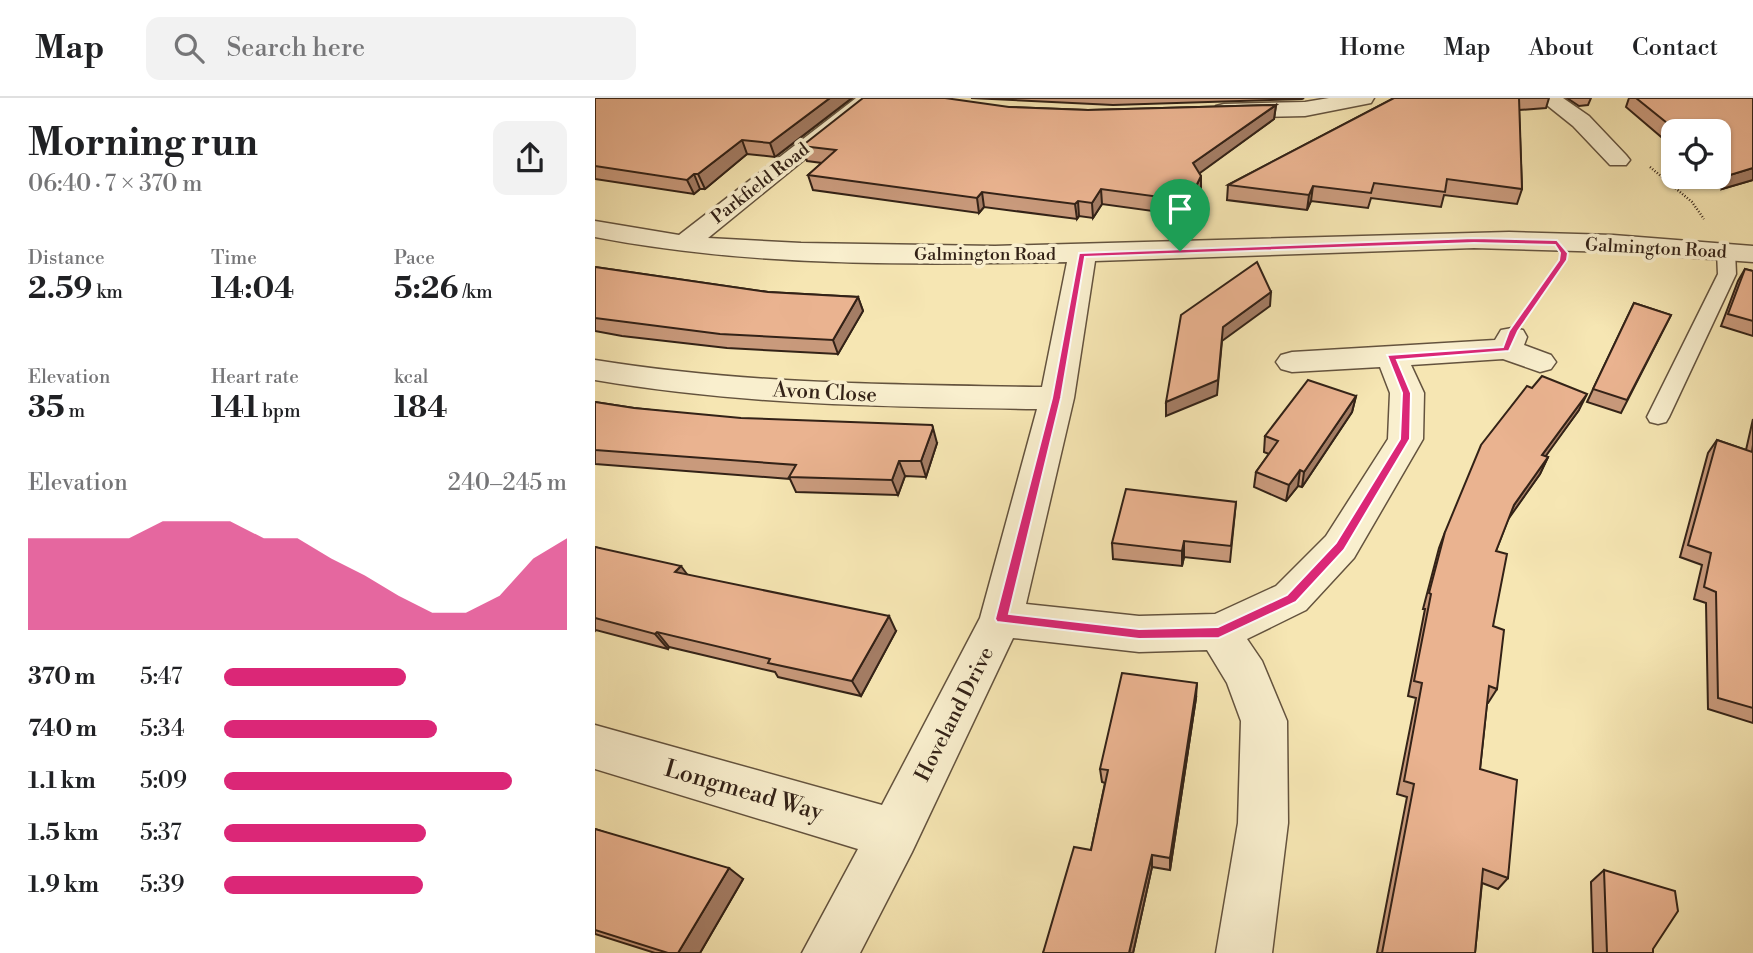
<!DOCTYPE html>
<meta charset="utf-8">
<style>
body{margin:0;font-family:"Libre Bodoni",serif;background:#f2f2f2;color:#202124;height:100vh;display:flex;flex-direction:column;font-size:26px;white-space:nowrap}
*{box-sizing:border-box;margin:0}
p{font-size:23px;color:#757577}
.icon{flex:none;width:38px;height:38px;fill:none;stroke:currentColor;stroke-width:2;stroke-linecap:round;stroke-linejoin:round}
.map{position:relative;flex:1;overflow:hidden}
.side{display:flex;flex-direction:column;background:#fff;width:595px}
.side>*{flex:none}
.tools{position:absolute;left:1066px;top:21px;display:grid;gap:14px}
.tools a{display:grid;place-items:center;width:70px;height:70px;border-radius:14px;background:#fff;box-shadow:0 2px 5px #0004;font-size:35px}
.pin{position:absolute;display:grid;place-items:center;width:60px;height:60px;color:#fff;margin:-72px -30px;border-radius:50% 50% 50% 0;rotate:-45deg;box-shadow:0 0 7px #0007}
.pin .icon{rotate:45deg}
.round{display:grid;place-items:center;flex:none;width:74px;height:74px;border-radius:14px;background:#f2f2f2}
.summary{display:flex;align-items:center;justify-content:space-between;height:119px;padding:0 28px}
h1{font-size:38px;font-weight:800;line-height:52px}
.stats{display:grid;grid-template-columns:repeat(3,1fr);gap:10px;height:119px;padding:7px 28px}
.stats div{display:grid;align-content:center}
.stats b{font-size:30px;font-weight:800}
.stats small{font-size:19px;font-weight:400}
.stats p{font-size:19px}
.chart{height:196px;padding:14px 28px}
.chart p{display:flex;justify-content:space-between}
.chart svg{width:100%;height:126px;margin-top:7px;fill:#db2777;opacity:.7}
ul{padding:0 28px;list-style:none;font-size:23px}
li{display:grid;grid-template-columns:112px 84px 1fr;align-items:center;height:52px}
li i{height:18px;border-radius:9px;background:#db2777}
header{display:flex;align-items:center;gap:42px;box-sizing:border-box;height:98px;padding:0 35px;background:#fff;border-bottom:2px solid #e0e0e0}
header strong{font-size:33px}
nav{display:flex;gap:38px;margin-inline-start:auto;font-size:24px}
.search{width:490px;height:63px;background:#f2f2f2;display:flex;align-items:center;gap:18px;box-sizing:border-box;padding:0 24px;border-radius:14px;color:#757577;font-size:26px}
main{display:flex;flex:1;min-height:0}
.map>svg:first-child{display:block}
</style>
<header>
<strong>Map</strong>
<div class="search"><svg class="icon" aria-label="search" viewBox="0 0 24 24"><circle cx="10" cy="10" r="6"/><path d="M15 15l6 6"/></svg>Search here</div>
<nav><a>Home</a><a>Map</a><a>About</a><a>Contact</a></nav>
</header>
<main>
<section class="side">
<div class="summary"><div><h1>Morning run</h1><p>06:40 · 7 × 370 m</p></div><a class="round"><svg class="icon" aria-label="share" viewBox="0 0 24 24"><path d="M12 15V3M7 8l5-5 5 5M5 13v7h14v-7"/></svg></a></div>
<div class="stats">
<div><p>Distance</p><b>2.59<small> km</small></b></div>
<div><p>Time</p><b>14:04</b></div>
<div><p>Pace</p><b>5:26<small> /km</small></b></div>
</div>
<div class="stats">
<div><p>Elevation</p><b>35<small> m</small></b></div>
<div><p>Heart rate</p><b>141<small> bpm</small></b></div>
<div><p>kcal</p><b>184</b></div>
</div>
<div class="chart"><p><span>Elevation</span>240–245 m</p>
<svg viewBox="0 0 160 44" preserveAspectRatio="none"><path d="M0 44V12L10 12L20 12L30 12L40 6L50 6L60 6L70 12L80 12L90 19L100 25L110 32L120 38L130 38L140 32L150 19L160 12V44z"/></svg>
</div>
<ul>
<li><b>370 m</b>5:47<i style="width:53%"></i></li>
<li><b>740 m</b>5:34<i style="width:62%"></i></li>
<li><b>1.1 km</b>5:09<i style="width:84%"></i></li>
<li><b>1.5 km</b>5:37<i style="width:59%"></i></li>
<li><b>1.9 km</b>5:39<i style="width:58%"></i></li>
</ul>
</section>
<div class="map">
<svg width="1158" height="855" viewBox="0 0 1158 855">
<rect width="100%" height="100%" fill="#f6e6b3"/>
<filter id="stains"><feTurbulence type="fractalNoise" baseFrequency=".00286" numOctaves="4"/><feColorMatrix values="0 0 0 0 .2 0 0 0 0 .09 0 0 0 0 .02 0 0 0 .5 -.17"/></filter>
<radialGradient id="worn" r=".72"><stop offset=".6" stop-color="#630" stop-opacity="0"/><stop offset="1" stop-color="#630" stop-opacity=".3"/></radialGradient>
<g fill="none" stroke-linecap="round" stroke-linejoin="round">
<!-- lane casing -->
<g stroke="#64533e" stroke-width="3">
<path id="lane" d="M 1131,148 L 1140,153 L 1141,176 L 1074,319 L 1071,324 L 1063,326 L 1055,324 L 1052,319 L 1123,176 L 1122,153 Z"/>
</g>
<!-- street casing -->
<g stroke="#64533e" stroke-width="3">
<g id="street">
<path d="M 261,0 L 285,0 L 113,140 L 206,145 L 400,148 L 914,134 L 1018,137 L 1158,148 L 1158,164 L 1018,154 L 879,150 L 500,163 L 479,300 L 431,506 L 544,518 L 620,516 L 681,488 L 731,438 L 793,341 L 795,295 L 785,269 L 697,274 L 686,271 L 681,264 L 686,257 L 697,254 L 900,242 L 906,232 L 917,230 L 928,232 L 932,239 L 929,247 L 956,257 L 961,264 L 956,271 L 945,274 L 908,261 L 816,267 L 829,295 L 828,341 L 759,460 L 711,512 L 652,541 L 667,563 L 692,623 L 693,725 L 677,855 L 621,855 L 643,725 L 646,623 L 632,585 L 612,552 L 544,554 L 418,540 L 317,754 L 265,855 L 207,855 L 263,751 L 0,671 L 0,627 L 287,707 L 385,520 L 442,311 C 294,309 147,307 0,282 L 0,262 C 149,286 297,287 447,289 L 472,164 C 315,167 155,169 0,139 L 0,123 L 84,137 Z"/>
<path d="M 734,0 L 779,0 L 776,5 L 710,18 L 629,20 L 621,18 L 618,13 L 621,8 L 629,6 L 710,4 Z"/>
<path d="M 943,0 L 968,0 L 994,18 L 1031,57 L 1035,62 L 1031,67 L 1015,67 L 978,28 Z"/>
</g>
</g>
<!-- path-far1 -->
<path stroke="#332217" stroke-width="2.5" stroke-dasharray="1 2" stroke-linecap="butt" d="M 1055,69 L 1097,104 L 1109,121"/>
<!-- path -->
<path stroke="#332217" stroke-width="3.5" stroke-dasharray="2 2.5" stroke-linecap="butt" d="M 934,211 L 959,175"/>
<!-- lane -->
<use href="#lane" fill="#f9efce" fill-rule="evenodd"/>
<!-- street -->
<use href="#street" fill="#f9efce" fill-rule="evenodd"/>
</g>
<!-- wall -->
<g fill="#c99a7c" stroke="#332217" stroke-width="2">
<path d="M 0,0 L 257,0 L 180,59 L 152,56 L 110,91 L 105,91 L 99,96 L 0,81 Z"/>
<path d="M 376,0 L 709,0 L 707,1 L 518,7 Z"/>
<path d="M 799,0 L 954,0 L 951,10 L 924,12 L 927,91 L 922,106 L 849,97 L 846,109 L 776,100 L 773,110 L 716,103 L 712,112 L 632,102 L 633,87 Z"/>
<path d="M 972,0 L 996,0 L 993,7 L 984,8 Z"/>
<path d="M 1034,0 L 1158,0 L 1158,82 L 1127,91 L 1113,79 L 1124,79 L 1124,33 L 1078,33 L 1078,49 L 1031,9 Z"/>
<path d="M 681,7 L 679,21 L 604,75 L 606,78 L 606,93 L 594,118 L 507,106 L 498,120 L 484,118 L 482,121 L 389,109 L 384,115 L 218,92 L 213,77 L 227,65 L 212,63 L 207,48 L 414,9 L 493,12 Z"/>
<path d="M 0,169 L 173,194 L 263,199 L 268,213 L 243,256 L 132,250 L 27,238 L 0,233 Z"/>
<path d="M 1150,171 L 1158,173 L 1158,238 L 1126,228 L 1143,183 Z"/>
<path d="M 1039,205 L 1076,217 L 1026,315 L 992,304 Z"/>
<path d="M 761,298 L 757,314 L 707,389 L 703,388 L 691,403 L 659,389 L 661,374 L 674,356 L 669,354 L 670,338 Z"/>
<path d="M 0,304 L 39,310 L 342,345 L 331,379 L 310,378 L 303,397 L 201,394 L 195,381 L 0,366 Z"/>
<path d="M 984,312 L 950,358 L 953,359 L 945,376 L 914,419 L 901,453 L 898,528 L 902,591 L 893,605 L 892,605 L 885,671 L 913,780 L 903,791 L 887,785 L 880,855 L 782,855 L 812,699 L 802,696 L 821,600 L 813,598 L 830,511 L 828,511 L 844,450 L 850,434 Z"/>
<path d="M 1158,321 L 1158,625 L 1113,611 L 1111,505 L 1099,501 L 1107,467 L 1085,459 L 1113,355 L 1122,342 L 1151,352 Z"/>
<path d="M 641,404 L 635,464 L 589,459 L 587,468 L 518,461 L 517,445 Z"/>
<path d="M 0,449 L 92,477 L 301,533 L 266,598 L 183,579 L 180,574 L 74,549 L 73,551 L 1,532 L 0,533 Z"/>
<path d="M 601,600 L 575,772 L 557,769 L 538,855 L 448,855 L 496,752 L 510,685 L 507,684 L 505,671 Z"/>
<path d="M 0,731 L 148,781 L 105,855 L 60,855 L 0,836 Z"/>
<path d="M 1009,772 L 1058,851 L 1058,855 L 998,855 L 996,784 Z"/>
</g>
<!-- shaded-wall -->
<g fill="#a47d65" stroke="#332217" stroke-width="2">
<path d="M 235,0 L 257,0 L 180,59 L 175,45 Z"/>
<path d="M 681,7 L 679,21 L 598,80 L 598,65 Z"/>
<path d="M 147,42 L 152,56 L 110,91 L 103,76 Z"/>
<path d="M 1158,70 L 1158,82 L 1127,91 L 1135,77 Z"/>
<path d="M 99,76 L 105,91 L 99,96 L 92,82 Z"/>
<path d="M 606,78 L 606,93 L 594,118 L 594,103 Z"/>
<path d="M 718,88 L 716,103 L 712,112 L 714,97 Z"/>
<path d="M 506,91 L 507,106 L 498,120 L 497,105 Z"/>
<path d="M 387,94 L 389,109 L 384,115 L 382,100 Z"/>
<path d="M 483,103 L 484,118 L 482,121 L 480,106 Z"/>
<path d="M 676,194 L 675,208 L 627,243 L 622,297 L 571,318 L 571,304 L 628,229 Z"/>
<path d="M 263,199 L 268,213 L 243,256 L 238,242 Z"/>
<path d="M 992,296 L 984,312 L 940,373 L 947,357 Z"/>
<path d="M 761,298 L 757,314 L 707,389 L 709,374 Z"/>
<path d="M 338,330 L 342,345 L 331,379 L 326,363 Z"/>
<path d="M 953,359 L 945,376 L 912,423 L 919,407 Z"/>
<path d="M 304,363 L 310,378 L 303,397 L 297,382 Z"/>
<path d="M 705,372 L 703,388 L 691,403 L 694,387 Z"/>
<path d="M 589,443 L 589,459 L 587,468 L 587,453 Z"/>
<path d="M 86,468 L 97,483 L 80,474 Z"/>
<path d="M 294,518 L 301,533 L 266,598 L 257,583 Z"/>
<path d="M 62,534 L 74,549 L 73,551 L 60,536 Z"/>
<path d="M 602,585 L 601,600 L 575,772 L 575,760 Z"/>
<path d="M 557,757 L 557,769 L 538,855 L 534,855 Z"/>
<path d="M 134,770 L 148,781 L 105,855 L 83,855 Z"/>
</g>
<!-- building -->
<g fill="#eab390" stroke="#332217" stroke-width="2">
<path d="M 0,0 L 235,0 L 175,45 L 147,42 L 103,76 L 99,76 L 92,82 L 0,68 Z"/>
<path d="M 268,0 L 350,0 L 414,9 L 493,12 L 681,7 L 598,65 L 606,78 L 594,103 L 506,91 L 497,105 L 483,103 L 480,106 L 387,94 L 382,100 L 213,77 L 241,52 L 207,48 Z"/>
<path d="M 799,0 L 924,0 L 927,91 L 852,81 L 850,94 L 779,85 L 776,95 L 718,88 L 714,97 L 633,87 Z"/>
<path d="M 1041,0 L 1158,0 L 1158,70 L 1135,77 L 1124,67 L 1124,33 L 1082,33 Z"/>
<path d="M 662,164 L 676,194 L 628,229 L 623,282 L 571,304 L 586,217 Z"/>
<path d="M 0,169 L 173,194 L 263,199 L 238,242 L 125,236 L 0,220 Z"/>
<path d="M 1150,171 L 1158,173 L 1158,223 L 1133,216 Z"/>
<path d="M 1039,205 L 1076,217 L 1032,302 L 998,291 Z"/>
<path d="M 947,278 L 992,296 L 947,357 L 953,359 L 919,407 L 901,453 L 912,456 L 898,528 L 909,532 L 902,591 L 894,588 L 885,671 L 922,682 L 913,780 L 888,771 L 880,855 L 787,855 L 819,686 L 809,683 L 827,585 L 819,583 L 836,496 L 834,495 L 850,434 L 886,347 L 932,288 L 937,290 Z"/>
<path d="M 713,282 L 761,298 L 709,374 L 705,372 L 694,387 L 661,374 L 683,343 L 670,338 Z"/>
<path d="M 0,304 L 39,310 L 146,320 L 337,327 L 338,330 L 326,363 L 304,363 L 297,382 L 194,379 L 201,367 L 0,352 Z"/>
<path d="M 1122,342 L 1157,354 L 1158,347 L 1158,610 L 1123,600 L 1121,494 L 1109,489 L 1116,455 L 1093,447 Z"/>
<path d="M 531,391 L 641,404 L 636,448 L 589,443 L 587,453 L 517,445 Z"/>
<path d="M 0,449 L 86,468 L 80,474 L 294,518 L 257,583 L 173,565 L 175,561 L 62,534 L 60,536 L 0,520 Z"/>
<path d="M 527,575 L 602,585 L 575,760 L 557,757 L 534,855 L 448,855 L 479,749 L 496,752 L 513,672 L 505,671 Z"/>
<path d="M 0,731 L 134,770 L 83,855 L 73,855 L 0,832 Z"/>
<path d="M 1009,772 L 1080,793 L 1083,813 L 1058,851 L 1058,855 L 1012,855 Z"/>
</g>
<!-- route -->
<path fill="#db2777" stroke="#fff" stroke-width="2" fill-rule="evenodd" d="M 879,140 L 962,142 L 973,155 L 972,162 L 923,233 L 914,253 L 802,262 L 816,295 L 815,341 L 749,452 L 701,504 L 624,540 L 544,541 L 402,524 L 400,521 L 457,300 L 484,155 ZM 879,145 L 960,147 L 965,155 L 964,162 L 914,233 L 908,249 L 792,257 L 807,295 L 805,341 L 741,445 L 692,497 L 623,529 L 544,531 L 414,516 L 466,300 L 490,159 Z"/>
<g text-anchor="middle" stroke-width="7" stroke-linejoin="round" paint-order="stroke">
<!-- far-street labels -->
<g font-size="18" fill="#332217" stroke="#f9efce">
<text transform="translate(165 85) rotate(-38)" y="6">Parkfield Road</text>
<text transform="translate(1061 150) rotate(3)" y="6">Galmington Road</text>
<text x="390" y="162">Galmington Road</text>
</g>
<!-- street labels -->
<g font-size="21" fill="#332217" stroke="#f9efce">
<text transform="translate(230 294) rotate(3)" y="7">Avon Close</text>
<text transform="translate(359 616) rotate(-63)" y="7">Hoveland Drive</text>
</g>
<!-- near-street labels -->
<g font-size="24" fill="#332217" stroke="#f9efce">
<text transform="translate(149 692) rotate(16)" y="8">Longmead Way</text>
</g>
</g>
<rect width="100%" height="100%" filter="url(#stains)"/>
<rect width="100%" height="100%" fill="url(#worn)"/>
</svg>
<div class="tools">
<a><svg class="icon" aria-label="locate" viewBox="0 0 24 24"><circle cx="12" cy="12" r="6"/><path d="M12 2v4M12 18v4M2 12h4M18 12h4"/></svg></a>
</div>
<div class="pin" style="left:585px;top:153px;background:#1e9e55"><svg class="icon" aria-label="arrive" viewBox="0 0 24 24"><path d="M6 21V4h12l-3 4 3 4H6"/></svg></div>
</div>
</main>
